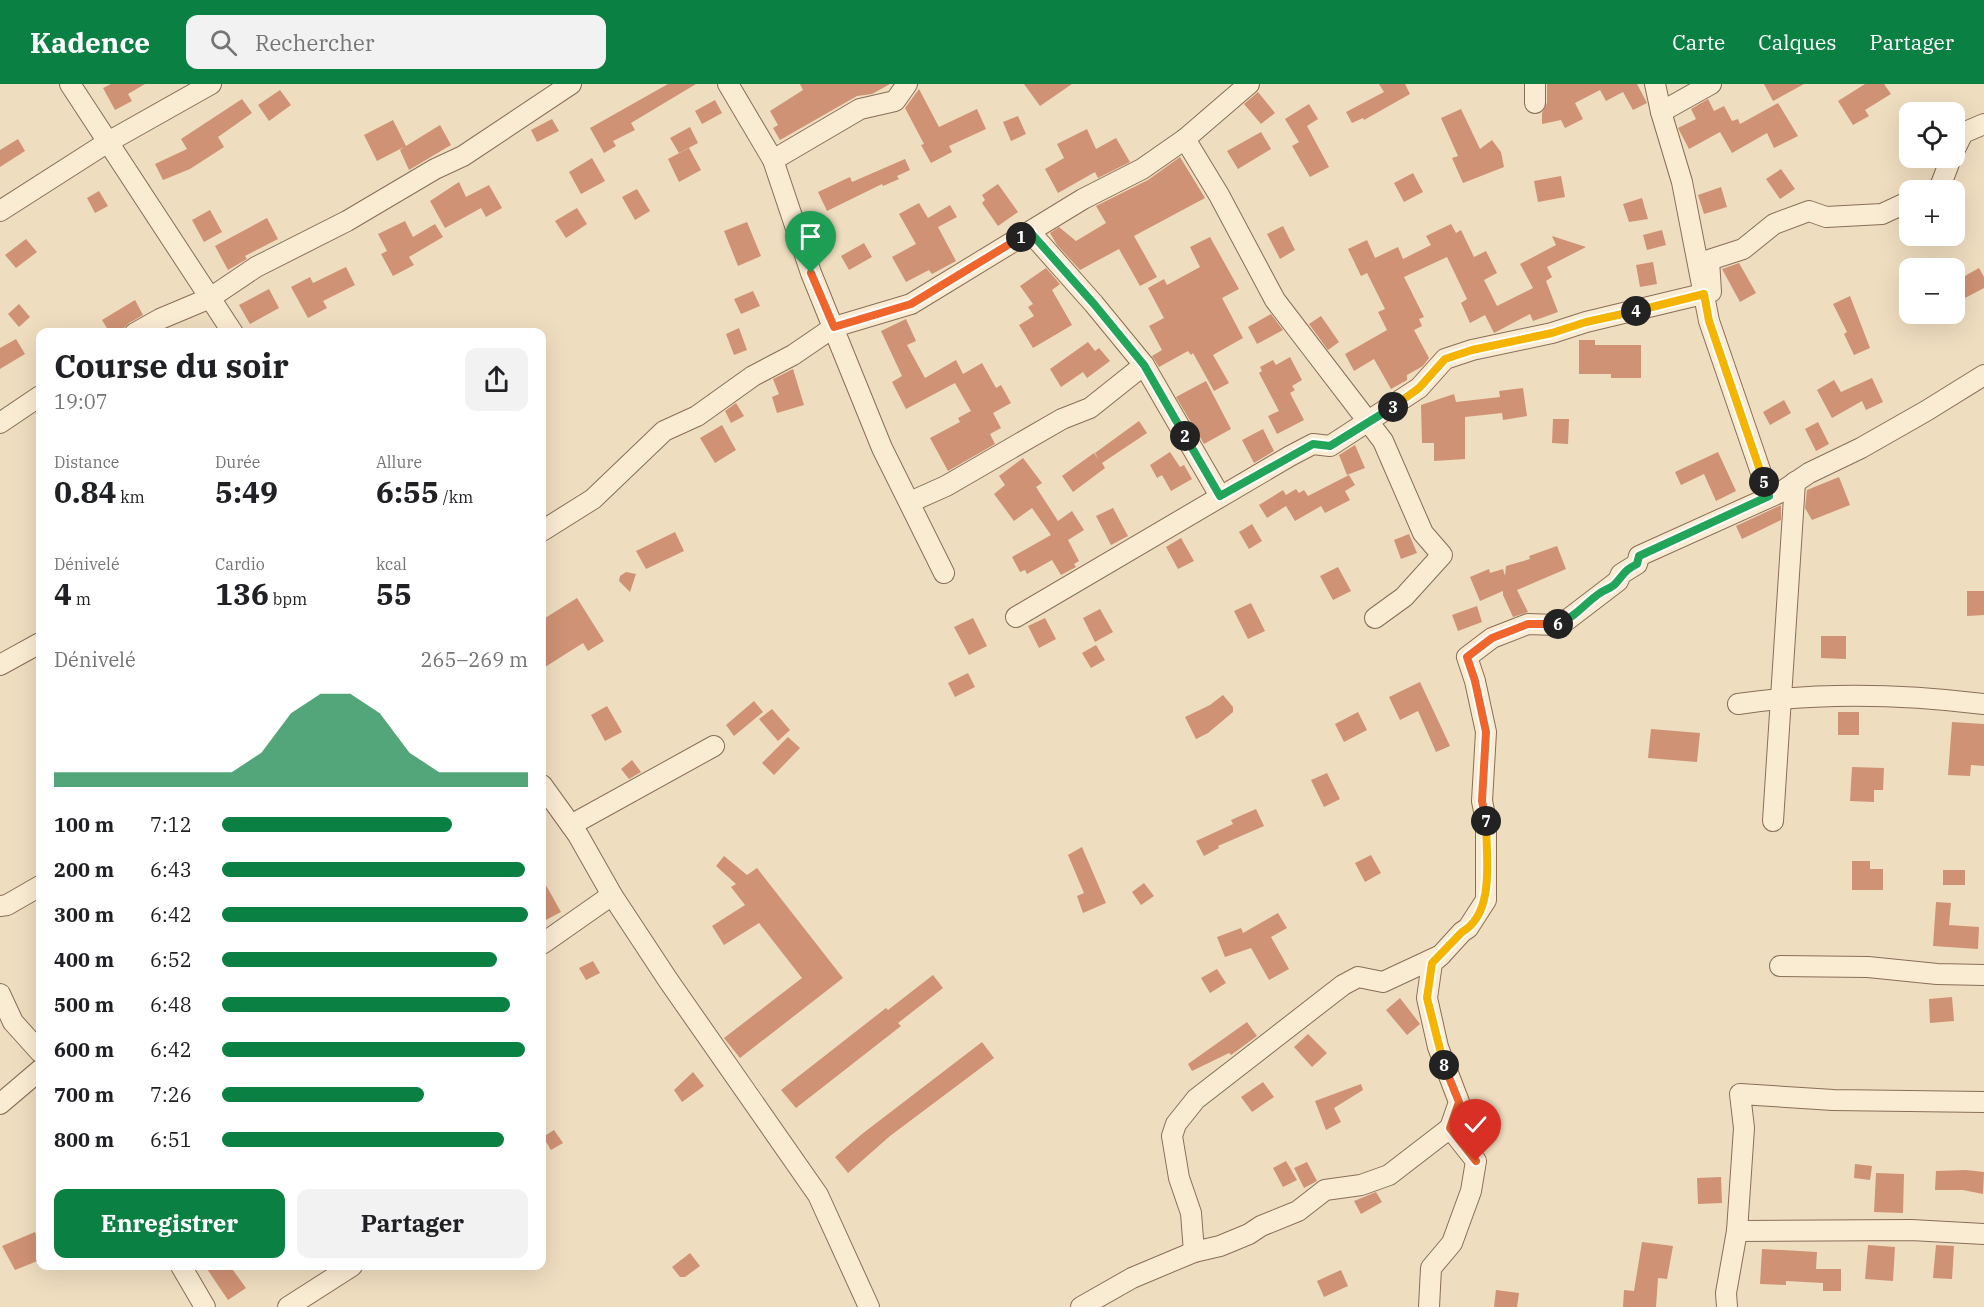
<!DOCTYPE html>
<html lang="fr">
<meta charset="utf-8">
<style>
body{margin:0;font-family:"IBM Plex Serif",serif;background:#f2f2f2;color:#202124;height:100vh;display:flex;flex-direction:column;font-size:22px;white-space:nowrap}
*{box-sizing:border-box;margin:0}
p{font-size:20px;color:#757577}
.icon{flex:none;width:33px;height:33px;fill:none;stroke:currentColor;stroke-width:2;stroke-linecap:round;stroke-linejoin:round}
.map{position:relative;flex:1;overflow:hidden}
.details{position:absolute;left:36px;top:244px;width:510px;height:942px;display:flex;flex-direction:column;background:#fff;border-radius:12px;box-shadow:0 6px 24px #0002}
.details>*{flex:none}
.fabs{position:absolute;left:1899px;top:18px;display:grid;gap:12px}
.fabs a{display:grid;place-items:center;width:66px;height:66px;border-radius:12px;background:#fff;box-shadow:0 6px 24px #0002;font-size:30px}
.pin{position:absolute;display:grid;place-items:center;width:51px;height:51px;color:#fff;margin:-62px -26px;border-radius:50% 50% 50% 0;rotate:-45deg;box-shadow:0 0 6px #0007}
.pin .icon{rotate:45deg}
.km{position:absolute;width:30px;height:30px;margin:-15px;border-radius:50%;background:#222;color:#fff;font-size:16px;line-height:30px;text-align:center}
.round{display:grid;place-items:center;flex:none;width:63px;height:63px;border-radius:12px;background:#f2f2f2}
.headline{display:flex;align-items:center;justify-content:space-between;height:102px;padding:0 18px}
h1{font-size:33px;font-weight:700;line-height:45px}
.figures{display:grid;grid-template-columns:repeat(3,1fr);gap:9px;height:102px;padding:6px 18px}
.figures div{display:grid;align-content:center}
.figures b{font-size:30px;font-weight:700}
.figures small{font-size:16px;font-weight:400}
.figures p{font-size:16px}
.chart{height:168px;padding:12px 18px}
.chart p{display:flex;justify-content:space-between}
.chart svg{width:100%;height:108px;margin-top:6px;fill:#0b8043;opacity:.7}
.primary-button{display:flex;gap:12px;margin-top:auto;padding:12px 18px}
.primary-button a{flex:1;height:69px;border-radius:12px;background:#0b8043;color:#fff;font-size:24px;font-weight:700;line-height:69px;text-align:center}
.primary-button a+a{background:#f2f2f2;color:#202124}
ul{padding:0 18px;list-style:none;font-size:20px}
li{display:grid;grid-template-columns:96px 72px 1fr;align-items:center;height:45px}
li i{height:15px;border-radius:8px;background:#0b8043}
header{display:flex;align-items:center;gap:36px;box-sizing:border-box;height:84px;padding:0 30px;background:#0b8043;color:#fff}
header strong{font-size:28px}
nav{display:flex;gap:33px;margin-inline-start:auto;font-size:21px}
.search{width:420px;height:54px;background:#f2f2f2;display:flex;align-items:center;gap:15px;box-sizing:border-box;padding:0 21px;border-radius:12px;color:#757577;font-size:22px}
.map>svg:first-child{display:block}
</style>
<header>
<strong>Kadence</strong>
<div class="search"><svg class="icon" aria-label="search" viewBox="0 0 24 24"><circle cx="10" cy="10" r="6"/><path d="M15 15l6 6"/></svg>Rechercher</div>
<nav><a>Carte</a><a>Calques</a><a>Partager</a></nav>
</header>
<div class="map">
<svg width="1984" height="1223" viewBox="0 0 1984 1223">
<rect width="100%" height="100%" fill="#efddbf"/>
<!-- building -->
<g fill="#cf9274">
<path d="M 111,0 L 145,0 L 128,10 L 132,17 L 115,26 L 103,4 Z"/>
<path d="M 668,0 L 696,0 L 631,39 L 635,46 L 613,57 L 616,62 L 604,69 L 590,44 Z"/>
<path d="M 800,0 L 890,0 L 872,10 L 857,12 L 780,56 L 773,44 L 778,41 L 770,27 L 803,6 Z"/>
<path d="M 1024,0 L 1072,0 L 1040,22 Z"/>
<path d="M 1379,0 L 1405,0 L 1410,10 L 1364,36 L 1363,34 L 1352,39 L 1346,28 L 1384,8 Z"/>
<path d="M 1547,0 L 1637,0 L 1647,19 L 1633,26 L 1623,8 L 1606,17 L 1600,6 L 1575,19 L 1583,35 L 1565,44 L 1561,36 L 1542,40 L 1542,29 L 1547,19 Z"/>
<path d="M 1764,0 L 1804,0 L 1773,17 Z"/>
<path d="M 1865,0 L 1884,0 L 1891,10 L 1865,26 L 1869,32 L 1853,41 L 1838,17 Z"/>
<path d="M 919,5 L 939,43 L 977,25 L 986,45 L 949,62 L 952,68 L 931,79 L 921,61 L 924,60 L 905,24 Z"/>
<path d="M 280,6 L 291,21 L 269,37 L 258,21 Z"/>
<path d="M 1258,8 L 1275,29 L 1261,40 L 1244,20 Z"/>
<path d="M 242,15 L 252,29 L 218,53 L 224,63 L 190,85 L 163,96 L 155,80 L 187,65 L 181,55 Z"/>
<path d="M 1708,15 L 1714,27 L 1724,22 L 1732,37 L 1738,35 L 1740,40 L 1778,19 L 1798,52 L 1774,64 L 1767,49 L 1732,69 L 1720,48 L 1689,65 L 1678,44 L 1696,35 L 1691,25 Z"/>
<path d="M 715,16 L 722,29 L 702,40 L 695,27 Z"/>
<path d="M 1309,20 L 1318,35 L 1307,42 L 1329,83 L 1310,93 L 1292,62 L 1299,58 L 1285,35 Z"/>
<path d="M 1461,25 L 1480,65 L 1492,56 L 1501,68 L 1504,83 L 1463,99 L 1452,74 L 1458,72 L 1441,34 Z"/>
<path d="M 1018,32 L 1026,50 L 1011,57 L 1003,38 Z"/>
<path d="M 552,35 L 559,47 L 537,58 L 531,46 Z"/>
<path d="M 393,36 L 406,62 L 440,41 L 451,61 L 409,86 L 400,66 L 404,63 L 377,77 L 364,51 Z"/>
<path d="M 690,43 L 698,59 L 679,69 L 670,54 Z"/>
<path d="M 1087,45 L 1096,65 L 1116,54 L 1130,78 L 1098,94 L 1095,88 L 1058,109 L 1045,85 L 1064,74 L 1057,60 Z"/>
<path d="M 1261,48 L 1271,65 L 1238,85 L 1227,67 Z"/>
<path d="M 18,55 L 25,67 L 0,83 L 0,66 Z"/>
<path d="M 689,64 L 701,86 L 679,98 L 668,75 Z"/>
<path d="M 1180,73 L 1205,114 L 1134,152 L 1157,193 L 1140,202 L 1119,165 L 1080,186 L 1057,161 L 1050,149 L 1059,143 L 1076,157 L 1106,139 L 1096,122 L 1148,96 Z"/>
<path d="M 592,74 L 605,97 L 581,110 L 569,88 Z"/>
<path d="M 905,75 L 910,86 L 897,92 L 899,95 L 883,102 L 882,100 L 827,127 L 818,108 L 850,93 L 852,98 Z"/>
<path d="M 1781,85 L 1795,105 L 1780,115 L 1766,95 Z"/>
<path d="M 1413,89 L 1423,108 L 1404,118 L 1394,99 Z"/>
<path d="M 1561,92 L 1565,113 L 1538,118 L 1534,97 Z"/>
<path d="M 459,98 L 466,113 L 489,101 L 502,124 L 486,133 L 481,124 L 445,144 L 430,117 Z"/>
<path d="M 998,100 L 1018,128 L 998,142 L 982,119 L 985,116 L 982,111 Z"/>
<path d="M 1721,103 L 1727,123 L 1704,130 L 1698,111 Z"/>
<path d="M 637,105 L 650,127 L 635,136 L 622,113 Z"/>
<path d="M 99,107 L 108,122 L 95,129 L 87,114 Z"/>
<path d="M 1642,114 L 1648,135 L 1629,138 L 1623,120 Z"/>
<path d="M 919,119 L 928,134 L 950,121 L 957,133 L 938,143 L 956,177 L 932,190 L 929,186 L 906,198 L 892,173 L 916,160 L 899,130 Z"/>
<path d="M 577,124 L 587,140 L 566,154 L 555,137 Z"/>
<path d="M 210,126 L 222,148 L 204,158 L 192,136 Z"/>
<path d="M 267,134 L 278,155 L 245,172 L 247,175 L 228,186 L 215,162 Z"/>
<path d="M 405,137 L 413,153 L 435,140 L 443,153 L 409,173 L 414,181 L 393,192 L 381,170 L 387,167 L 378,150 Z"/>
<path d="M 747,138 L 761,172 L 738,182 L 724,147 Z"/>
<path d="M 1451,140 L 1456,149 L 1461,146 L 1474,173 L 1486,167 L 1497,189 L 1484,196 L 1497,222 L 1533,204 L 1520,180 L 1556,161 L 1552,152 L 1586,163 L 1547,183 L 1552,193 L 1546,197 L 1558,228 L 1533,237 L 1530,230 L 1494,249 L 1485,231 L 1470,239 L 1461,219 L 1467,215 L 1447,173 L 1404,193 L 1424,233 L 1419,235 L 1422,242 L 1414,246 L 1429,274 L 1423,282 L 1407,291 L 1407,296 L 1391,305 L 1374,275 L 1354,287 L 1345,270 L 1387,246 L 1378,228 L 1385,225 L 1367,189 L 1361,192 L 1348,165 L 1367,156 L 1375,174 L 1398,163 L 1403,175 L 1431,161 L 1426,152 Z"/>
<path d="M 1283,142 L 1295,166 L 1280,175 L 1267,150 Z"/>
<path d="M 1662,146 L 1666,161 L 1647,166 L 1643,151 Z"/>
<path d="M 1210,153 L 1239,205 L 1222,214 L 1243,254 L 1213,271 L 1229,299 L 1214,307 L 1193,269 L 1191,271 L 1188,267 L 1159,283 L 1152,272 L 1162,266 L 1149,242 L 1164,234 L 1148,204 L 1164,195 L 1167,201 L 1200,183 L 1190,163 Z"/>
<path d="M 26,155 L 37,168 L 16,184 L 5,171 Z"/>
<path d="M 864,159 L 872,173 L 849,186 L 841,172 Z"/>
<path d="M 1653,178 L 1657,200 L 1640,203 L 1636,181 Z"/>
<path d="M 1739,179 L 1756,209 L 1740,218 L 1722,185 Z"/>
<path d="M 346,183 L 355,201 L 323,217 L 327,224 L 308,234 L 291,203 L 310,193 L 313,199 Z"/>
<path d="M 1046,184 L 1060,200 L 1052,206 L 1072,241 L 1033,264 L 1019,241 L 1034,232 L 1028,223 L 1033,220 L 1020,202 Z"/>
<path d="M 1979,184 L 1984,193 L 1984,204 L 1965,214 L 1956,197 Z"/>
<path d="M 269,205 L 279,224 L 250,240 L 239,221 Z"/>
<path d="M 753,207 L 760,222 L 741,230 L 734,215 Z"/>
<path d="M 1850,212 L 1870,264 L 1854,271 L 1844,250 L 1847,248 L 1833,220 Z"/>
<path d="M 135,216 L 143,231 L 129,239 L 119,249 L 110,249 L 102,236 Z"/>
<path d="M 19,220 L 30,233 L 19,243 L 8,230 Z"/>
<path d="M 1271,230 L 1283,246 L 1257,260 L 1248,243 Z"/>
<path d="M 1321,232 L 1339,258 L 1328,266 L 1309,240 Z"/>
<path d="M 906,235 L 916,257 L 907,261 L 925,294 L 956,276 L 963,290 L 982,279 L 996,304 L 1001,301 L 1011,319 L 993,329 L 1001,344 L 990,350 L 995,360 L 948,387 L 930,354 L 960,338 L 958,334 L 971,327 L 955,299 L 906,325 L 892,298 L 902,292 L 881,247 Z"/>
<path d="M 739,244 L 747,266 L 734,271 L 726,250 Z"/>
<path d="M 16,255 L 25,270 L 0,285 L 0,264 Z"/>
<path d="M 1579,256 L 1595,256 L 1595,261 L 1641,261 L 1641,294 L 1611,294 L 1611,290 L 1579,290 Z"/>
<path d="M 1088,258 L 1095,267 L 1099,264 L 1110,277 L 1087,294 L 1083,288 L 1061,303 L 1050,285 Z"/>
<path d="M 1290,273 L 1302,296 L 1292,302 L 1295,306 L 1290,309 L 1304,336 L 1277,350 L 1268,332 L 1279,327 L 1259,289 L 1262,287 L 1260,283 L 1273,276 L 1276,281 Z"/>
<path d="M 793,285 L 804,321 L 777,329 L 772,313 L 779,310 L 773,295 Z"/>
<path d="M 1872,294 L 1883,318 L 1866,326 L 1862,317 L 1832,334 L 1817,306 L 1834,296 L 1841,308 Z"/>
<path d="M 1206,297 L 1231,345 L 1204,360 L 1176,313 Z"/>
<path d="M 1523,304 L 1527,332 L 1503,336 L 1502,329 L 1465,333 L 1465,375 L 1434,377 L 1434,359 L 1422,359 L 1421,321 L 1454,310 L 1456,318 L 1500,313 L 1499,307 Z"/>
<path d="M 1784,316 L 1791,329 L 1770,341 L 1763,328 Z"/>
<path d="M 736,319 L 744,332 L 731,339 L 725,327 Z"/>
<path d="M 1553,335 L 1569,335 L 1568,360 L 1552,359 Z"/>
<path d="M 1139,337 L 1147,349 L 1102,379 L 1105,384 L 1073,408 L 1062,392 L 1094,369 L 1099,376 L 1095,369 Z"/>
<path d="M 1818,338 L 1829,360 L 1816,367 L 1805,345 Z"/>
<path d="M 722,341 L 736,366 L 715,379 L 700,354 Z"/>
<path d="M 1263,345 L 1274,367 L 1254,379 L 1242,356 Z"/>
<path d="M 1355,361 L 1365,384 L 1347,391 L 1339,371 Z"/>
<path d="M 1170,368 L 1180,383 L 1184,381 L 1192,395 L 1171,407 L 1162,391 L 1157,394 L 1150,381 Z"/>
<path d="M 1718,368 L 1736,407 L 1716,417 L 1704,390 L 1681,401 L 1675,388 Z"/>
<path d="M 1023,374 L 1042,399 L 1036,403 L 1058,437 L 1072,427 L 1084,446 L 1068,456 L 1079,477 L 1074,480 L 1076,483 L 1061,491 L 1052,476 L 1027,490 L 1025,486 L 1020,488 L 1012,473 L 1051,451 L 1032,424 L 1014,437 L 994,410 L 1005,401 L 999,392 Z"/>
<path d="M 1349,391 L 1355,401 L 1345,407 L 1350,416 L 1325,429 L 1321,422 L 1295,437 L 1286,422 L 1267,434 L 1259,421 L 1283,406 L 1286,411 L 1296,405 L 1299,409 L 1304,406 L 1308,412 Z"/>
<path d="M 1839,393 L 1850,421 L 1812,436 L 1805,424 L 1807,406 Z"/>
<path d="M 1781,421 L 1781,436 L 1742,455 L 1736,442 Z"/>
<path d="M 1113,424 L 1128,452 L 1111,461 L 1096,432 Z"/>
<path d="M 1252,440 L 1262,457 L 1249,465 L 1239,448 Z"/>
<path d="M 675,448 L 684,467 L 646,485 L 636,467 Z"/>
<path d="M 1409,450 L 1417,469 L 1401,475 L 1394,456 Z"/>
<path d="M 1181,454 L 1194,477 L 1178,485 L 1166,463 Z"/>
<path d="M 1557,462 L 1566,485 L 1517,506 L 1528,528 L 1513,533 L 1503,511 L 1503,507 L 1480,517 L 1470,493 L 1489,485 L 1490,489 L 1503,485 L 1505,492 L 1506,482 L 1530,475 L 1529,472 Z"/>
<path d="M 1338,483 L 1351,507 L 1333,516 L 1320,492 Z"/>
<path d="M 626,488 L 636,490 L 630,508 L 619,497 L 620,492 Z"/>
<path d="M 1967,507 L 1984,507 L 1984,531 L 1967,532 Z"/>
<path d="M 577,514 L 604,557 L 588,567 L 583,559 L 542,585 L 542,536 Z"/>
<path d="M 1251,519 L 1265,547 L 1248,555 L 1234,527 Z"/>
<path d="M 1477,522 L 1482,538 L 1458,547 L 1452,531 Z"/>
<path d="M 1100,525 L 1113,548 L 1095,558 L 1083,534 Z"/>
<path d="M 973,534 L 987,562 L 969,571 L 954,543 Z"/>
<path d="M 1045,534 L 1056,555 L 1039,564 L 1028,542 Z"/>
<path d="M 1821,552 L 1846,552 L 1846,575 L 1821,574 Z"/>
<path d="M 1096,561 L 1105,576 L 1091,584 L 1082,569 Z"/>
<path d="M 968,589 L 975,603 L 955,613 L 948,599 Z"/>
<path d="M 1420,598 L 1450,662 L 1436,668 L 1418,627 L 1400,636 L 1389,613 Z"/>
<path d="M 1223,611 L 1233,623 L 1233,628 L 1208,649 L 1196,655 L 1185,633 L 1210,621 Z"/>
<path d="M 754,617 L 763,628 L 734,652 L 726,641 Z"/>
<path d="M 607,622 L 622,648 L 605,657 L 591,631 Z"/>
<path d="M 772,625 L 790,646 L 778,657 L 759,635 Z"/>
<path d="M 1358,628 L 1367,646 L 1344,658 L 1335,640 Z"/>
<rect x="1838" y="628" width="21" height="23"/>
<path d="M 1952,638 L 1984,640 L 1984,682 L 1971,681 L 1970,692 L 1948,691 Z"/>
<path d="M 1651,645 L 1700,649 L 1697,678 L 1648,674 Z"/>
<path d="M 788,653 L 800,664 L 774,691 L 762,679 Z"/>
<path d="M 632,676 L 641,688 L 629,695 L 621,685 Z"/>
<path d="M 1852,683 L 1884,684 L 1883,706 L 1874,706 L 1874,718 L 1850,717 Z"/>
<path d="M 1327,689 L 1340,715 L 1324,723 L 1311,696 Z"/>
<path d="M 1256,725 L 1264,742 L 1218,762 L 1219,764 L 1204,772 L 1196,757 L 1233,740 L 1231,736 Z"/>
<path d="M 1082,763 L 1106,819 L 1083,829 L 1077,812 L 1084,809 L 1068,771 Z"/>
<path d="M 1371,771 L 1381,789 L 1365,798 L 1355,779 Z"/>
<path d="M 724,772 L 747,791 L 757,784 L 843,894 L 740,974 L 724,954 L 802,894 L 759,839 L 724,861 L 712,842 L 745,821 L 731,803 L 736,800 L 716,782 Z"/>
<path d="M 1852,777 L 1870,777 L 1870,785 L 1883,785 L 1883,806 L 1852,806 Z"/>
<rect x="1943" y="786" width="22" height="15"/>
<path d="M 542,794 L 561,828 L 542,838 Z"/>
<path d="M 1144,799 L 1154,812 L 1141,821 L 1132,808 Z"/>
<path d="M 1936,818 L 1951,819 L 1949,841 L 1979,843 L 1978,865 L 1933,862 Z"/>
<path d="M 1278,829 L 1287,844 L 1271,853 L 1289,885 L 1269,896 L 1251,864 L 1225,873 L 1217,853 L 1241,844 L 1243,849 Z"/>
<path d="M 593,877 L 600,889 L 586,896 L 579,884 Z"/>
<path d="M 1217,885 L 1226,899 L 1210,909 L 1201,894 Z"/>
<path d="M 933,891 L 943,904 L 898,939 L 901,942 L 796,1024 L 781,1006 L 886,924 L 888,926 Z"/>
<path d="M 1952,913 L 1954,937 L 1930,939 L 1929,915 Z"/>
<path d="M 1400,914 L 1420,940 L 1407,951 L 1386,926 Z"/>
<path d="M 1247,938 L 1257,952 L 1231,971 L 1229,969 L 1192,987 L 1188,980 Z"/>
<path d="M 1308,950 L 1327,969 L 1312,983 L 1294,963 Z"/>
<path d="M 982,958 L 994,974 L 890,1052 L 848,1089 L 835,1073 L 862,1050 Z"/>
<path d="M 693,988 L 704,1002 L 682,1018 L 674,1006 Z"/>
<path d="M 1263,998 L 1274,1013 L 1252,1028 L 1241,1013 Z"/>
<path d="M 1361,1000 L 1363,1006 L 1334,1024 L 1341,1038 L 1326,1046 L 1315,1017 Z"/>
<path d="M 554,1046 L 563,1059 L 551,1066 L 543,1053 Z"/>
<path d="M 1286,1077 L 1297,1096 L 1283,1103 L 1273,1084 Z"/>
<path d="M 1307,1078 L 1317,1097 L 1304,1104 L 1294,1084 Z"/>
<path d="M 1855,1080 L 1872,1082 L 1870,1096 L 1854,1094 Z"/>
<path d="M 1966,1086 L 1984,1088 L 1983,1110 L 1963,1106 L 1935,1106 L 1936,1087 Z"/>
<path d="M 1876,1089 L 1904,1090 L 1903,1129 L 1874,1128 Z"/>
<path d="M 1721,1093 L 1722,1119 L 1698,1120 L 1697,1094 Z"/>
<path d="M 1376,1108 L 1382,1118 L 1361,1130 L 1354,1117 Z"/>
<path d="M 35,1148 L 40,1161 L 40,1176 L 15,1186 L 2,1162 Z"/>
<path d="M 1642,1158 L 1673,1162 L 1667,1195 L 1658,1194 L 1656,1223 L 1623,1223 L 1624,1206 L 1634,1207 Z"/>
<path d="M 1868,1161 L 1895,1163 L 1893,1197 L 1865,1195 Z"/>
<path d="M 1936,1161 L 1954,1162 L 1952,1195 L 1933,1194 Z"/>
<path d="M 1762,1165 L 1817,1168 L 1816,1185 L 1841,1185 L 1841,1207 L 1823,1207 L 1823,1199 L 1786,1197 L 1786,1201 L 1760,1200 Z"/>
<path d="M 690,1169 L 700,1182 L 685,1193 L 680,1193 L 672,1183 Z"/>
<path d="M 205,1182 L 230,1182 L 246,1204 L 228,1216 Z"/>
<path d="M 1341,1186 L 1348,1202 L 1324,1213 L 1317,1197 Z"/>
<path d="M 1496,1206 L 1519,1209 L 1517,1223 L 1494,1223 Z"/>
</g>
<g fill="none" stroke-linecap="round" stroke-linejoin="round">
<!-- minor casing -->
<g stroke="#896e57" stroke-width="22">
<g id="minor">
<path d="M 70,0 L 233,249"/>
<path d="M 728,0 L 773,76 L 811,189 L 882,364 L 944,489"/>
<path d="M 1535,0 L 1535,19"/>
<path d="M 1655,0 L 1661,28 L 1682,98 L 1709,237 L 1769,412"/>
<path d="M 1661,28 L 1711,0"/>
<path d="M 1185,55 L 1219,111 L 1275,216 L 1383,357 L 1423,449 L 1442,471 L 1404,513 L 1375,534"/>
<path d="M 1954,67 L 1963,49 L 1984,40"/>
<path d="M 773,76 L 860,25 L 895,17 L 907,0"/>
<path d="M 1935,106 L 1940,103 L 1951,74"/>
<path d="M 0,127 L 108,58 L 211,0"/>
<path d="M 1030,148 L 1094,220 L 1144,281 L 1220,412"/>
<path d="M 135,249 L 160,235 L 210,214 L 256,183 L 347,137 L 435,85 L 463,72 L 571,0"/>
<path d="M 0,339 L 40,312"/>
<path d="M 910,418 L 946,402 L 1062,335 L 1090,324 L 1144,281"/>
<path d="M 542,447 L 593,415 L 664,347 L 697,332 L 753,292 L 793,271 L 834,243 L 911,220 L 1083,115 L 1142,85 L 1185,55 L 1249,0"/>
<path d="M 1016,533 L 1290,372 L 1313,360 L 1330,362 L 1419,304 L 1445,275 L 1472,266 L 1552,249 L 1586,238 L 1711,208 L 1709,176 L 1743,165 L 1774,140 L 1809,127 L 1826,133 L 1882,130 L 1910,117"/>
<path d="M 0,581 L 40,559"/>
<path d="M 1738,620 C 1818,608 1903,610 1984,620"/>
<path d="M 542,701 L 578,751 L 612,811 L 668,896 L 818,1111 L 869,1223"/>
<path d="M 1773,737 L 1795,398"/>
<path d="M 571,741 L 714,662"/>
<path d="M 0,822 L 7,821 L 40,802"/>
<path d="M 542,860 L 612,811"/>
<path d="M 1780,882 L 1868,883 L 1937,890 L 1984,891"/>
<path d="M 0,910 L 13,938 L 40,968"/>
<path d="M 1984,1018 L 1833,1016 L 1740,1010 L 1744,1044 L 1737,1147 L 1911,1146 L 1984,1150"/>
<path d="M 0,1020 L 40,986"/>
<path d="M 1194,1168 L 1191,1129 L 1179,1094 L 1172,1052 L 1176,1040 L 1196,1015 L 1343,901 L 1358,893 L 1383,898 L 1441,871 L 1462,848 L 1468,844 L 1486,816 L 1486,737 L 1482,717 L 1486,648 L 1475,597 L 1467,573 L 1492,554 L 1528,540 L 1556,541 L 1567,536 L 1618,497 L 1621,490 L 1637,480 L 1639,472 L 1781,408 L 1809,389 L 1861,364 L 1926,327 L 1984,291"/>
<path d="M 181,1182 L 205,1223"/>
<path d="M 288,1223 L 352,1182"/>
<path d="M 1081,1223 L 1132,1194 L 1194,1168 L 1220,1162 L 1249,1150 L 1261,1142 L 1298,1127 L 1325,1106 L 1361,1101 L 1389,1091 L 1450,1044"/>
<path d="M 1429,1223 L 1431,1184 L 1452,1159 L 1471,1107 L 1476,1077 L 1450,1044 L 1459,1018 L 1438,963 L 1427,914 L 1432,879 L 1441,871"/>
<path d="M 1727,1223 L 1726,1209 L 1737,1147"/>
</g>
</g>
<!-- minor -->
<use href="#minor" stroke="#faebd3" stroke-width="20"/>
</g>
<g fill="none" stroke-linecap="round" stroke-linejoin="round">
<!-- split-1 casing -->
<g stroke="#fff" stroke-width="12">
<path id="split-1" d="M 811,189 L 834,243 L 911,220 L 1021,153"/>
</g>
<!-- split-2 casing -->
<g stroke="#fff" stroke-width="12">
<path id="split-2" d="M 1021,153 L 1030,148 L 1094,220 L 1144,281 L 1185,352"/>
</g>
<!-- split-3 casing -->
<g stroke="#fff" stroke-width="12">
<path id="split-3" d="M 1185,352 L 1220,412 L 1313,360 L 1330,362 L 1393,323"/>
</g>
<!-- split-4 casing -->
<g stroke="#fff" stroke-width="12">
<path id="split-4" d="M 1393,323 L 1419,304 L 1445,275 L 1472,266 L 1552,249 L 1586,238 L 1636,227"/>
</g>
<!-- split-5 casing -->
<g stroke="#fff" stroke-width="12">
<path id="split-5" d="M 1636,227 L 1704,210 L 1709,237 L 1764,398"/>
</g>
<!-- split-6 casing -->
<g stroke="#fff" stroke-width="12">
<path id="split-6" d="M 1558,540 C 1576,533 1585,519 1600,509 C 1606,505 1612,504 1616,499 C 1624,490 1625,486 1637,480 L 1639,472 L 1769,412 L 1764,398"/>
</g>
<!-- split-7 casing -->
<g stroke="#fff" stroke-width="12">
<path id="split-7" d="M 1486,737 L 1482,717 L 1486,648 L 1475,597 L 1467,573 L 1492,554 L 1528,540 L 1558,540"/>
</g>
<!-- split-8 casing -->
<g stroke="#fff" stroke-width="12">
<path id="split-8" d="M 1444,981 L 1427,914 L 1432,879 L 1462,848 C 1496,829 1486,771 1486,737"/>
</g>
<!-- split-9 casing -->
<g stroke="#fff" stroke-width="12">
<path id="split-9" d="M 1444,981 L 1459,1018 L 1450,1044 L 1476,1077"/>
</g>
<!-- split-1 -->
<use href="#split-1" stroke="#f0652b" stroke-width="8"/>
<!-- split-2 -->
<use href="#split-2" stroke="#22a559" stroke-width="8"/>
<!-- split-3 -->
<use href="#split-3" stroke="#22a559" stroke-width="8"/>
<!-- split-4 -->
<use href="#split-4" stroke="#f5b400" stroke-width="8"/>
<!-- split-5 -->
<use href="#split-5" stroke="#f5b400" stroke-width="8"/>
<!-- split-6 -->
<use href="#split-6" stroke="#22a559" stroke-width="8"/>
<!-- split-7 -->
<use href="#split-7" stroke="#f0652b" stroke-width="8"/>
<!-- split-8 -->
<use href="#split-8" stroke="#f5b400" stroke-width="8"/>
<!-- split-9 -->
<use href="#split-9" stroke="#f0652b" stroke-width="8"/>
</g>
</svg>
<div class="fabs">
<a><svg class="icon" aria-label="locate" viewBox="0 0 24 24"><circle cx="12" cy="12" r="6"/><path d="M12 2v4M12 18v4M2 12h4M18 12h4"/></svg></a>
<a>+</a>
<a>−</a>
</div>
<div class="pin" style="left:811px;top:189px;background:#1e9e55"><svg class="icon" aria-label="arrive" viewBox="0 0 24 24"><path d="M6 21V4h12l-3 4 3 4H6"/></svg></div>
<div class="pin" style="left:1476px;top:1077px;background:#d93025"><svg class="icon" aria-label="check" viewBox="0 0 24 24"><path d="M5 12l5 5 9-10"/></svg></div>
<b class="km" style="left:1021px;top:153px">1</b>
<b class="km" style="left:1185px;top:352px">2</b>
<b class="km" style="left:1393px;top:323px">3</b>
<b class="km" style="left:1636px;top:227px">4</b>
<b class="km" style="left:1764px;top:398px">5</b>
<b class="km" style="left:1558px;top:540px">6</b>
<b class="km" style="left:1486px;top:737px">7</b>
<b class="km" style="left:1444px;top:981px">8</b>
<section class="details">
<div class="headline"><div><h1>Course du soir</h1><p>19:07</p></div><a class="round"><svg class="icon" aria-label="share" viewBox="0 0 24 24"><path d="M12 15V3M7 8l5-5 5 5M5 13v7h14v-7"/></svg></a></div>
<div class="figures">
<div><p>Distance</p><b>0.84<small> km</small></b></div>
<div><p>Durée</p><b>5:49</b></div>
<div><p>Allure</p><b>6:55<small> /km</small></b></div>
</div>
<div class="figures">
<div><p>Dénivelé</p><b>4<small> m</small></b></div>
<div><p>Cardio</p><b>136<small> bpm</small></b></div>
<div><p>kcal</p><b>55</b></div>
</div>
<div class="chart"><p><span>Dénivelé</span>265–269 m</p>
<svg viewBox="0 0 160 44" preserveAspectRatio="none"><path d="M0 44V38L10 38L20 38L30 38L40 38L50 38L60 38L70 30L80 14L90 6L100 6L110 14L120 30L130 38L140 38L150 38L160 38V44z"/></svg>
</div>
<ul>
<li><b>100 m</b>7:12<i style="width:75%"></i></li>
<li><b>200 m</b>6:43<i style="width:99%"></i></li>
<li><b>300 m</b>6:42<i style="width:100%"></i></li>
<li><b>400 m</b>6:52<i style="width:90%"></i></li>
<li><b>500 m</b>6:48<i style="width:94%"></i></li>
<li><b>600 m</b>6:42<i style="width:99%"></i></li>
<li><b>700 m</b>7:26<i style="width:66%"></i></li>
<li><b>800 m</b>6:51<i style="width:92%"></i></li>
</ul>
<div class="primary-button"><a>Enregistrer</a><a>Partager</a></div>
</section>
</div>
